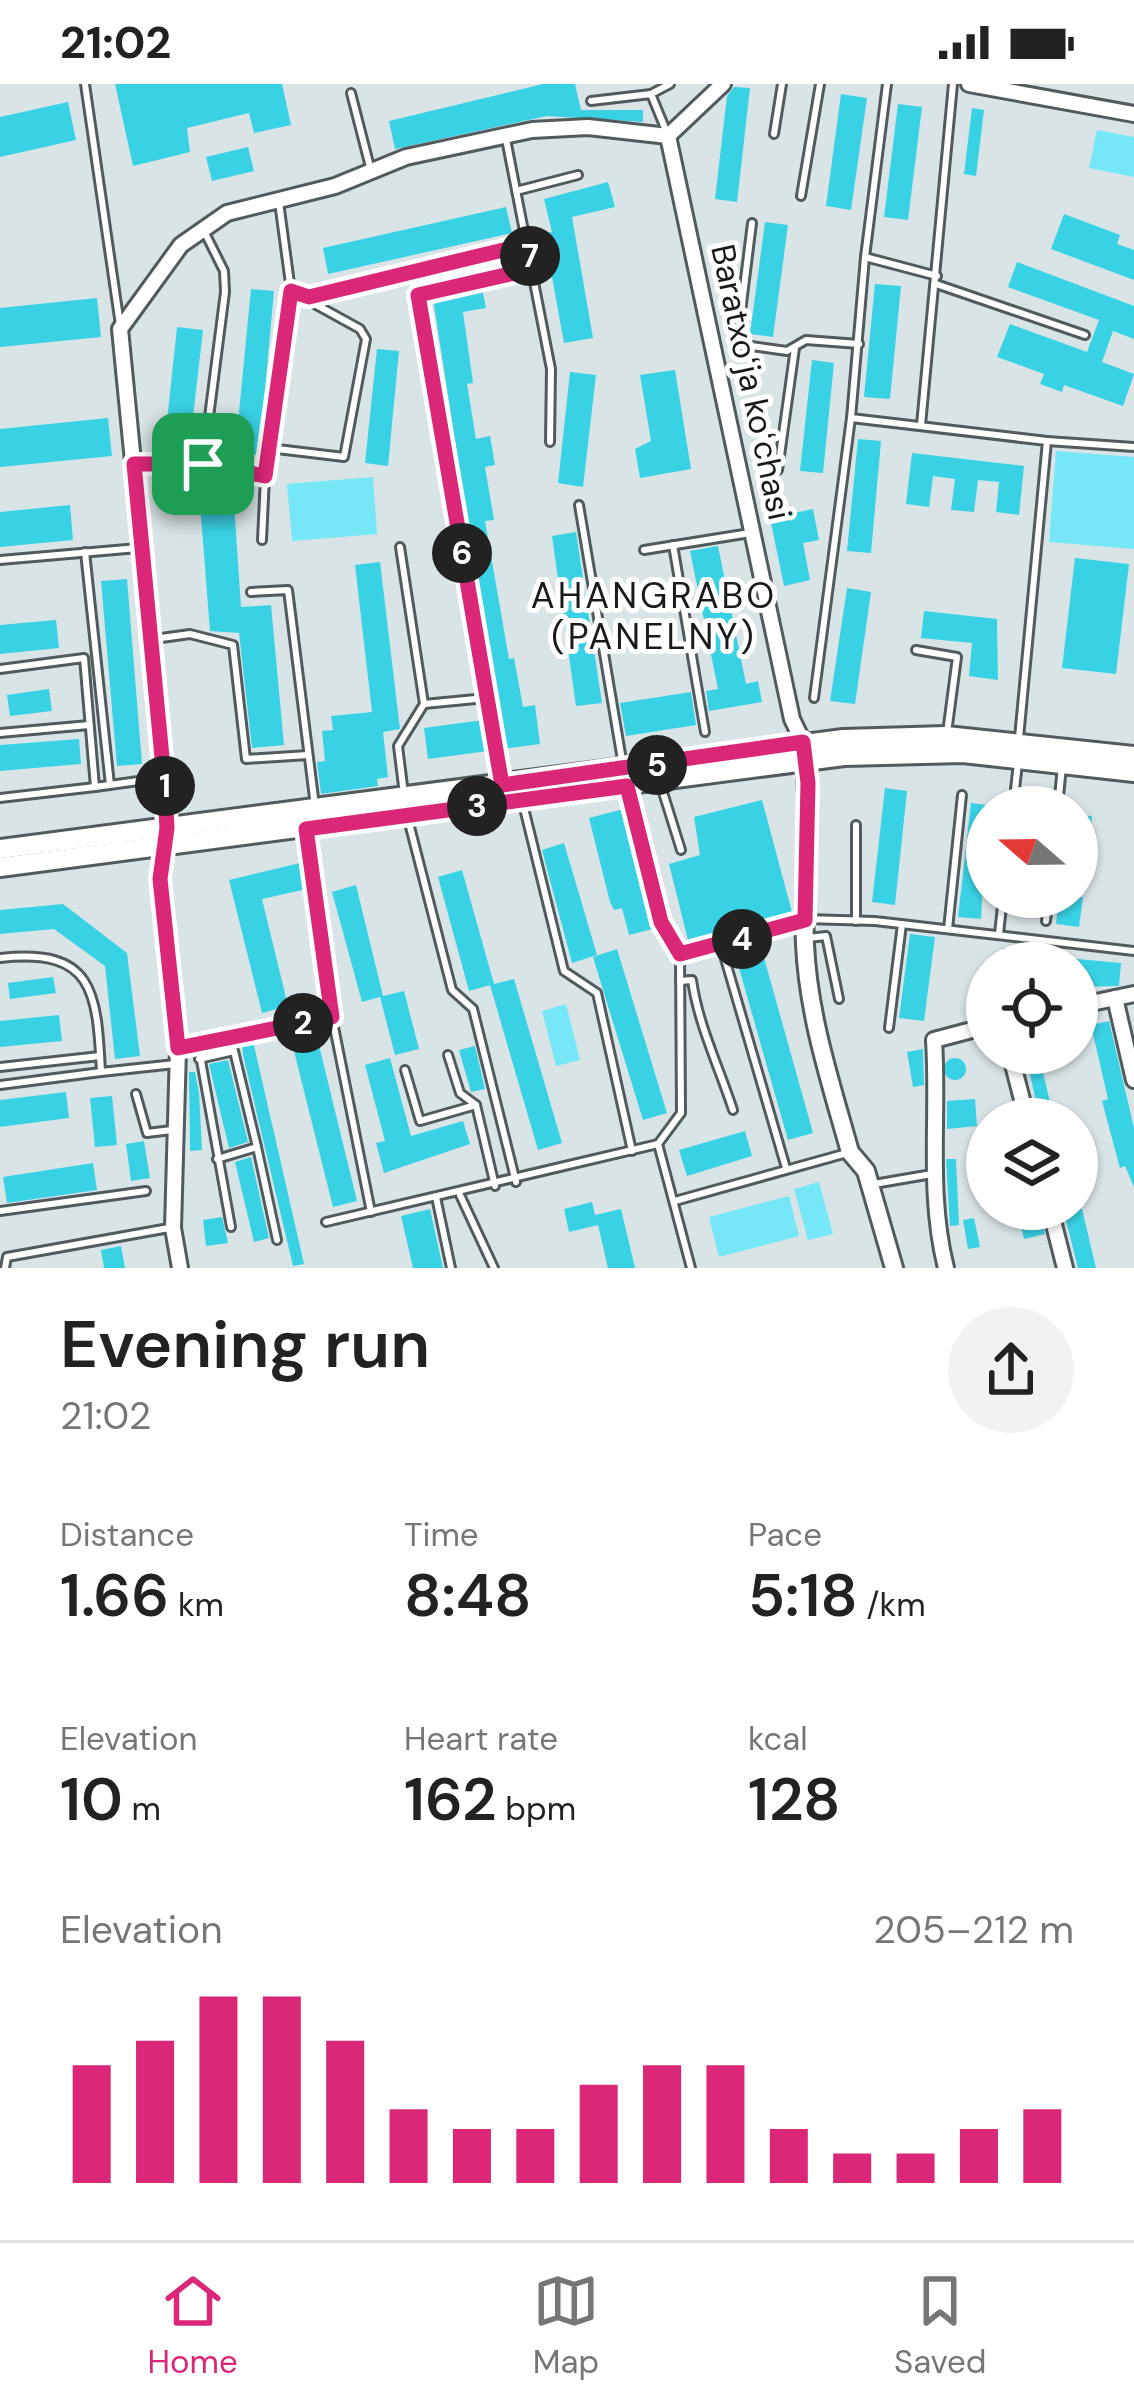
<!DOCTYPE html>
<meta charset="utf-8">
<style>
body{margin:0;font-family:"DM Sans",sans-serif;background:#f2f2f2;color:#222;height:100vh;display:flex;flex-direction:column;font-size:45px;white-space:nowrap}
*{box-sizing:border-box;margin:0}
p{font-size:39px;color:#767676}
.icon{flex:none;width:66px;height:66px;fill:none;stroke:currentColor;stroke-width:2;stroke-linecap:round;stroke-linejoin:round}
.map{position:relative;height:1184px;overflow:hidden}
.details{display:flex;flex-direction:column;background:#fff;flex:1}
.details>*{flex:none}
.needle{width:78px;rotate:290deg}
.controls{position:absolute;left:966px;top:702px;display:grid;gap:24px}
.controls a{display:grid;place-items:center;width:132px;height:132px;border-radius:50%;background:#fff;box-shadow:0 3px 9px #0004;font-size:60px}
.pin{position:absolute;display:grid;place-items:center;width:102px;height:102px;color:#fff;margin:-51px;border-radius:24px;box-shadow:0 6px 18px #0006}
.km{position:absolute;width:60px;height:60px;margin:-30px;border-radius:50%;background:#222;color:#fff;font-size:33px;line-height:60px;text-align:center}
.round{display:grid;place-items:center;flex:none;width:126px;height:126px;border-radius:63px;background:#f2f2f2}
.headline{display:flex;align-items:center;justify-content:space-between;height:204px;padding:0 60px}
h1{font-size:66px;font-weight:600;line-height:90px}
.metrics{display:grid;grid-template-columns:repeat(3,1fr);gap:18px;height:204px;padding:12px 60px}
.metrics div{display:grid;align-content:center}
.metrics b{font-size:60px;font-weight:600}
.metrics small{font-size:33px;font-weight:400}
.metrics p{font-size:33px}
.chart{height:336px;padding:24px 60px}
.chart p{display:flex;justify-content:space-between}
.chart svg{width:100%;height:216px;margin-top:12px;stroke:#db2777;stroke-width:6}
.status{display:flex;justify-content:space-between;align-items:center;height:84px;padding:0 60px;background:#fff;direction:ltr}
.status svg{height:33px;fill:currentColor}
.menu{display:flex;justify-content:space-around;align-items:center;height:168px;border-top:3px solid #e0e0e0;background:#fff;font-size:33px;color:#767676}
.menu a{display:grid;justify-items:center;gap:6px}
.menu .on{color:#db2777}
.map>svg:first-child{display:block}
</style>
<div class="status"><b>21:02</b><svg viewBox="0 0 49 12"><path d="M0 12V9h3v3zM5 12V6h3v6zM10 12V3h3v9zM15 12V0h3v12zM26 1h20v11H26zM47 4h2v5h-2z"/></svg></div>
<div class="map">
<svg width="1134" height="1184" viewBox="0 0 1134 1184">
<rect width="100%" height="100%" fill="#d9e4e6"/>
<!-- green -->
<g fill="#75e7f7">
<path d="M 1097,46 L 1134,53 L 1134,93 L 1089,84 Z"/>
<path d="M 1056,367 L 1134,373 L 1134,465 L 1049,458 Z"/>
<path d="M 373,393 L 377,450 L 292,457 L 287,400 Z"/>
<path d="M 566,920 L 580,976 L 556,982 L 542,927 Z"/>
<path d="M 819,1098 L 833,1150 L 808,1156 L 794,1105 Z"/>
<path d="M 789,1112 L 799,1152 L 719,1173 L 709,1133 Z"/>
</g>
<!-- building -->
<g fill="#39d2e5">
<path d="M 115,0 L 282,0 L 291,41 L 254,49 L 249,29 L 187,44 L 190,68 L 133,82 Z"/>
<path d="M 543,0 L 575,0 L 581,26 L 643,26 L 643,38 L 547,32 L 395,65 L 389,37 Z"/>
<path d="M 734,3 L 750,4 L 737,118 L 715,115 L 727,12 Z"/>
<path d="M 841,10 L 867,14 L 851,126 L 826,122 Z"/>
<path d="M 68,18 L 76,56 L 0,73 L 0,33 Z"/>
<path d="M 898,20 L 922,23 L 908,136 L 884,133 Z"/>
<path d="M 972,24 L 984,26 L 976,92 L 964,90 Z"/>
<path d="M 248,63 L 254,87 L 212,97 L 206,73 Z"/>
<path d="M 608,98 L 615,123 L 572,133 L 593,254 L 564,259 L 544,149 L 552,148 L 544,115 Z"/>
<path d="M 506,123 L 512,149 L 328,190 L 323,164 Z"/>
<path d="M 1064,130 L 1120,151 L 1117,160 L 1134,166 L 1134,196 L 1051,165 Z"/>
<path d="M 765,138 L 788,141 L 773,253 L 750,250 Z"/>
<path d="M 1017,178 L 1134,222 L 1134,255 L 1113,247 L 1102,278 L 1134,290 L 1123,322 L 1064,301 L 1062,308 L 1040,300 L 1044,290 L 997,273 L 1010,240 L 1087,268 L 1099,236 L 1008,203 Z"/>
<path d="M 875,200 L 901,202 L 890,315 L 864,313 Z"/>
<path d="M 482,204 L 486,224 L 463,228 L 473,299 L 467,300 L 476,355 L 490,352 L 495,381 L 485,383 L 494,436 L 485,437 L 509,575 L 514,574 L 523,623 L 535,621 L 540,660 L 503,665 L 433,215 Z"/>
<path d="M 251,205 L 274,207 L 259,371 L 235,369 Z"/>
<path d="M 97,214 L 101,253 L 0,263 L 0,224 Z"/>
<path d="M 177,243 L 203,246 L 190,359 L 165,356 Z"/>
<path d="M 377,265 L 399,267 L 388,382 L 365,379 Z"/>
<path d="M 812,276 L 834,279 L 823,389 L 800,387 Z"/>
<path d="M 675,286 L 691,385 L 640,394 L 635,365 L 651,357 L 640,291 Z"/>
<path d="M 570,288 L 596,291 L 583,403 L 558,399 Z"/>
<path d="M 108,334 L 112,372 L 0,383 L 0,345 Z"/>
<path d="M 858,355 L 881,357 L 871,469 L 847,467 Z"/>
<path d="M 912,369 L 1024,382 L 1019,431 L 996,428 L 999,398 L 978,396 L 974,428 L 951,426 L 955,395 L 933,392 L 929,423 L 906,420 Z"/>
<path d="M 233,404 L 241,523 L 271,521 L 284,661 L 252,664 L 239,549 L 210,547 L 199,407 Z"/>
<path d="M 70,421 L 73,456 L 0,463 L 0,428 Z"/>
<path d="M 813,425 L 819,456 L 803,459 L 810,496 L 784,502 L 770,434 Z"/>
<path d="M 576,448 L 602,619 L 576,622 L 552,452 Z"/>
<path d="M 718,462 L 746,600 L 758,597 L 762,618 L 709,627 L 706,607 L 718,605 L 690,467 Z"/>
<path d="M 1075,474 L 1129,480 L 1116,590 L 1062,584 Z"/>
<path d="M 380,478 L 400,645 L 383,648 L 388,693 L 377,695 L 378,702 L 321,710 L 317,678 L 325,677 L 322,647 L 333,646 L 331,632 L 372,628 L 355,481 Z"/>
<path d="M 127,495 L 142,680 L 117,682 L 101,497 Z"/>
<path d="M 847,504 L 871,508 L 855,620 L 830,617 Z"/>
<path d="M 924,527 L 997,535 L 998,596 L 969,592 L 972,559 L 921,554 Z"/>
<path d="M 56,536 L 59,564 L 0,570 L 0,541 Z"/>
<path d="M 49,605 L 52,627 L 10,632 L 7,611 Z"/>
<path d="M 691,608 L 696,641 L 626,652 L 620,619 Z"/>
<path d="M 483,636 L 488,667 L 428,675 L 424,644 Z"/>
<path d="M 79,655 L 81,680 L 0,687 L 0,661 Z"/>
<path d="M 885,704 L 907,707 L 895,821 L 872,818 Z"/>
<path d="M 762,716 L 792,828 L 689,860 L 669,780 L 700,771 L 694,733 Z"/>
<path d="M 971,719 L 987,721 L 981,835 L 958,833 Z"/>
<path d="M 624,725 L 653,845 L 629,851 L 622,824 L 614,826 L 610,818 L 589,734 Z"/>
<path d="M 1077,731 L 1092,732 L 1084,803 L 1077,802 Z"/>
<path d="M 564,759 L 597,871 L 572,879 L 542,766 Z"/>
<path d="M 304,778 L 307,805 L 262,815 L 288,922 L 262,929 L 229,796 Z"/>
<path d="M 462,786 L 494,900 L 514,895 L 562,1059 L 538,1066 L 490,901 L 469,907 L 438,793 Z"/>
<path d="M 356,801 L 383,912 L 404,907 L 419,965 L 395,971 L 380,913 L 362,918 L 332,808 Z"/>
<path d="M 1059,813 L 1083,813 L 1079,843 L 1056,840 Z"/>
<path d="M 63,820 L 127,869 L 140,972 L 115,975 L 105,882 L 54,845 L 0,850 L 0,826 Z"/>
<path d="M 910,850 L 935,853 L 924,937 L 899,934 Z"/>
<path d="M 1002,864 L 1029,867 L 1028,879 L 1001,879 Z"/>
<path d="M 617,865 L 667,1029 L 643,1036 L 593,873 Z"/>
<path d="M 763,870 L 813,1049 L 788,1056 L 737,877 Z"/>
<path d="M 1077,875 L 1121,879 L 1119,902 L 1077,903 Z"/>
<path d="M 53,893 L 56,909 L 10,915 L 8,899 Z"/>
<path d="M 59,931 L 62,957 L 0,963 L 0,937 Z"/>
<path d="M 1109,937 L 1134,1044 L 1134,1103 L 1125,1082 L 1120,1084 L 1102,1017 L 1108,1015 L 1091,941 Z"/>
<path d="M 317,953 L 357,1117 L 333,1123 L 292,959 Z"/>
<path d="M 253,957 L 304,1180 L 293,1182 L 243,971 L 242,959 Z"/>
<path d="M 475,962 L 485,1005 L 471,1008 L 459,966 Z"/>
<path d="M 923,965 L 924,1001 L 913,1003 L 907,968 Z"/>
<path d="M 1025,969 L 1045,969 L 1048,982 L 1042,984 L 1054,1035 L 1040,1035 Z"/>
<circle cx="955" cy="985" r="11"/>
<path d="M 390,974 L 411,1052 L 463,1037 L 470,1060 L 384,1089 L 376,1059 L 385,1057 L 365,981 Z"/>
<path d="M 228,976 L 248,1058 L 229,1064 L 209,980 Z"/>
<path d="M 189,988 L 195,988 L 199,1009 L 202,1066 L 190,1067 Z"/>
<path d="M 66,1008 L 69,1034 L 0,1043 L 0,1016 Z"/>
<path d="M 112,1012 L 117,1061 L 95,1063 L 90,1014 Z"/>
<path d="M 975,1015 L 977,1042 L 947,1045 L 947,1017 Z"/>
<path d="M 745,1047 L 752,1072 L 687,1092 L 679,1066 Z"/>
<path d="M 144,1057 L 150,1094 L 131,1097 L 126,1060 Z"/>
<path d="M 251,1073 L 269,1154 L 254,1158 L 235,1078 Z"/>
<path d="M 946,1075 L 956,1075 L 959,1141 L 950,1142 Z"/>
<path d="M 93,1079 L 97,1106 L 7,1119 L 3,1093 Z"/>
<path d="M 592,1118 L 595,1131 L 621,1125 L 635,1184 L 608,1184 L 598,1141 L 569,1148 L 564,1125 Z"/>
<path d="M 430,1125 L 443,1184 L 413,1184 L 401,1132 Z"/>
<path d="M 1017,1125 L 1039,1125 L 1045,1150 L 1024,1155 Z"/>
<path d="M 1063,1125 L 1082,1125 L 1096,1184 L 1078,1184 Z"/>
<path d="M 222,1133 L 228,1159 L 206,1162 L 203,1136 Z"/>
<path d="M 974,1134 L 980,1163 L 968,1165 L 963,1136 Z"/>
<path d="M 121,1162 L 125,1184 L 104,1184 L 101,1166 Z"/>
</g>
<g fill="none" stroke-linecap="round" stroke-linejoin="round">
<!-- service casing -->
<g stroke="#515b5d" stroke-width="12">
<g id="service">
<path d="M 85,0 L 120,241"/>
<path d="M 887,0 L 865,173 L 851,334 L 1047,357 L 1019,654"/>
<path d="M 351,9 L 371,87"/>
<path d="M 651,10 L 670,0"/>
<path d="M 591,17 L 651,10 L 667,49"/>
<path d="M 774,50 L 782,0"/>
<path d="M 506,55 L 551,285 L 550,358"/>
<path d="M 516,107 L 578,91"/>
<path d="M 801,112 L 820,0"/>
<path d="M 752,139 L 737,260 L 787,267 L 806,256 L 859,260"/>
<path d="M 865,173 L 937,192"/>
<path d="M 936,200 L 1085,251"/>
<path d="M 309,213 L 527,160"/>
<path d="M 921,341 L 953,0"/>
<path d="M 1047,357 L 1134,363"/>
<path d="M 269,364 L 344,373 L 366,255 L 360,245 L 291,207"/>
<path d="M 137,380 L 203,380 L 265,393 L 291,207 L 279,118"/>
<path d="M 203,380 L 225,208 L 224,187 L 205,149"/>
<path d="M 778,386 L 795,264"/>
<path d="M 579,421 L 623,682"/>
<path d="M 262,456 L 265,393"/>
<path d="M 673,461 L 705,648"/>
<path d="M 400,463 L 424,620 L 398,662 L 404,710"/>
<path d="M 644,466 L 750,449"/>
<path d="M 85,468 L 110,701"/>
<path d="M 0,476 L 138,464"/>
<path d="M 251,508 L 288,506 L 315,722"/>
<path d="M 154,555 L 190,550 L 233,561 L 246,675 L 308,671"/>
<path d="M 916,566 L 957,573 L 947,649"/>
<path d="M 0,585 L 84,574 L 95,703 L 160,694"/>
<path d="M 814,614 L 851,334"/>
<path d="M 424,620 L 486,614"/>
<path d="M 0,649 L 89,641"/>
<path d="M 501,698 L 418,211 L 532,185"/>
<path d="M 661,702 L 681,766"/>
<path d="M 628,705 L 661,838 L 680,870 L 681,1029 L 658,1060 L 691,1184"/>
<path d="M 0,714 L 95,703"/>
<path d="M 523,720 L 564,887 L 597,909 L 632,1067"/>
<path d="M 1013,723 L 1018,679"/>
<path d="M 1058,723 L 1062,682"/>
<path d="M 408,735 L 452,906 L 473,925 L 516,1098"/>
<path d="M 856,741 L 856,837"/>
<path d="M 307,747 L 332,933"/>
<path d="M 1046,837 L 1049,813"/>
<path d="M 948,845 L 962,711"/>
<path d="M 999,850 L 1003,813"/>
<path d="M 808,854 L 826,852 L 839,915"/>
<path d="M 721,861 L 786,1084"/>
<path d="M 680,870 L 805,835 L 875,837 L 1134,867"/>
<path d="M 0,874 C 93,864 97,906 101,988 L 0,1001"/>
<path d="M 680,897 L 692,896 C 698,940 719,983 733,1026"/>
<path d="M 889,944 L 902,840"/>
<path d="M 198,960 L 231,1143"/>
<path d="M 181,964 L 332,933 L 371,1128"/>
<path d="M 448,971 L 460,1009 L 476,1021"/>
<path d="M 199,975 L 234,967 L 257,1063 L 217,1075"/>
<path d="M 0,983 L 100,972"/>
<path d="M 405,986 L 420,1037 L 476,1021 L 495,1102"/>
<path d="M 101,988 L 175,980"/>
<path d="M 136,1010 L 147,1049 L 172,1046"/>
<path d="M 257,1063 L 277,1156"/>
<path d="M 874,1100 L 932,1090"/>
<path d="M 460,1111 L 494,1184"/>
<path d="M 436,1113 L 451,1184"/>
<path d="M 675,1117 L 847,1069"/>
<path d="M 0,1127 L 146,1107"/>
<path d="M 326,1138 L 658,1060"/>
<path d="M 5,1184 L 7,1173 L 169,1144"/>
</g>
</g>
<!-- minor casing -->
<g stroke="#515b5d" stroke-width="20">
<g id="minor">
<path d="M 969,0 L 1134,30"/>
<path d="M 668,52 L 792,635 L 803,658"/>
<path d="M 668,52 L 723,0"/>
<path d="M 1115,914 L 1134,996"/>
<path d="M 1077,922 L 1134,910"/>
<path d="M 1010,969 L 1027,1035"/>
<path d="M 1050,1125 L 1065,1184"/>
<path d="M 180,1184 L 173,1144 L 178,965 L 160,795 L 167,744 L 164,694 L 120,245 L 181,161 L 227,129 L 335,102 L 406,73 L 532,46 L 588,43 L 668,52"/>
<path d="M 946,1184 C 927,1109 939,1033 934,956 L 987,942"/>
</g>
</g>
<!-- tertiary casing -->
<g stroke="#515b5d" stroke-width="22">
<path id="tertiary" d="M 804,667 C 812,730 802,796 805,860 C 808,931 831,1000 850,1068 L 866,1087 L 894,1184"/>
</g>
<!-- secondary casing -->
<g stroke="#515b5d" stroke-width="24">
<g id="secondary">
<path d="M 0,765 L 843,655 L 946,652 L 1134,672"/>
<path d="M 0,783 L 844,672 L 963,669 L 1134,688"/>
</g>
</g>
<!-- service -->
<use href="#service" stroke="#fff" stroke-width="6"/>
<!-- minor -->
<use href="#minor" stroke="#fff" stroke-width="14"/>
<!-- tertiary -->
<use href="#tertiary" stroke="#fff" stroke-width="16"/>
<!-- secondary -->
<use href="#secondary" stroke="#fff" stroke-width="18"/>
</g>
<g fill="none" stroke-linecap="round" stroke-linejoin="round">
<!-- route casing -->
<g stroke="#fff" stroke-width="24">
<path id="route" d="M 528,160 L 532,185 L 418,211 L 502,701 L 803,658 L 808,699 L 805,836 L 680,870 L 661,838 L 627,702 L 306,745 L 332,933 L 178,964 L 160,795 L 167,744 L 164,694 L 134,380 L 203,380 L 265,392 L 291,207 L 309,213 Z"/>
</g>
<!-- route -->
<use href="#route" stroke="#db2777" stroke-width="15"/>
</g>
<g text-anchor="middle" stroke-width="10" stroke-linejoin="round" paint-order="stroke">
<!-- street labels -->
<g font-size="33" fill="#171b1c" stroke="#fff">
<text transform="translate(752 298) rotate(78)" y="12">Baratxoʻja koʻchasi</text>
</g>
<!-- neighbourhood labels -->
<g font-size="36" letter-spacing="3" fill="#171b1c" stroke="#fff">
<text x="654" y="524">AHANGRABO<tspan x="654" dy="41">(PANELNY)</tspan></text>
</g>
</g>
</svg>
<div class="controls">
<a><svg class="needle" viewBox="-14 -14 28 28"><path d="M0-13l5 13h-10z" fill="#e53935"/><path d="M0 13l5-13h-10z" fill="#767676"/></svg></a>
<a><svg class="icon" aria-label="locate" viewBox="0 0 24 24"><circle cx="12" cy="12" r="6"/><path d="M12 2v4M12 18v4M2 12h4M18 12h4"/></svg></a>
<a><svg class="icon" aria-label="layers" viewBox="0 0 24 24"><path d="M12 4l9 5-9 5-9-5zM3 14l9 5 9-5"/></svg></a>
</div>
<div class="pin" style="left:203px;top:380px;background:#1e9e55"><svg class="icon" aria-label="arrive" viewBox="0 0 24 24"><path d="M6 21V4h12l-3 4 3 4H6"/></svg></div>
<b class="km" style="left:165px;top:702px">1</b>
<b class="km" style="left:303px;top:939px">2</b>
<b class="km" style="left:477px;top:722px">3</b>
<b class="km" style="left:742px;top:855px">4</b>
<b class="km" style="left:657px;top:681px">5</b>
<b class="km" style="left:462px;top:469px">6</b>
<b class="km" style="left:530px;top:172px">7</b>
</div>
<section class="details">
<div class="headline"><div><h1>Evening run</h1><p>21:02</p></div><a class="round"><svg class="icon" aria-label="share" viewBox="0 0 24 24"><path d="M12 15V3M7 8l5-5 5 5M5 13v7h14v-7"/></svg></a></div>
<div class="metrics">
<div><p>Distance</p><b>1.66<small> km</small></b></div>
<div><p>Time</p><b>8:48</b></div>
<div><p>Pace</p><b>5:18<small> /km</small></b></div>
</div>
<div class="metrics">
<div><p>Elevation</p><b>10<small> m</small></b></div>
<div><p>Heart rate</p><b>162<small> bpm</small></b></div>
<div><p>kcal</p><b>128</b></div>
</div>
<div class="chart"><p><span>Elevation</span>205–212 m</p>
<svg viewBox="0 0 160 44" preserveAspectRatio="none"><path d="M5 44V20M15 44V15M25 44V6M35 44V6M45 44V15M55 44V29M65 44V33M75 44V33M85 44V24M95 44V20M105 44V20M115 44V33M125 44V38M135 44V38M145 44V33M155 44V29"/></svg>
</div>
</section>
<nav class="menu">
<a class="on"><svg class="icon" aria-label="home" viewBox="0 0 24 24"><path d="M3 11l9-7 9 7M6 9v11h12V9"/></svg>Home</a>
<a><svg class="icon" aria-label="map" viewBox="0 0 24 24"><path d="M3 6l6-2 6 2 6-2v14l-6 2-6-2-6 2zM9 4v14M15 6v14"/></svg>Map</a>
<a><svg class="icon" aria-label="saved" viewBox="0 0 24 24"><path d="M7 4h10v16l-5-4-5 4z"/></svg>Saved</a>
</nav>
